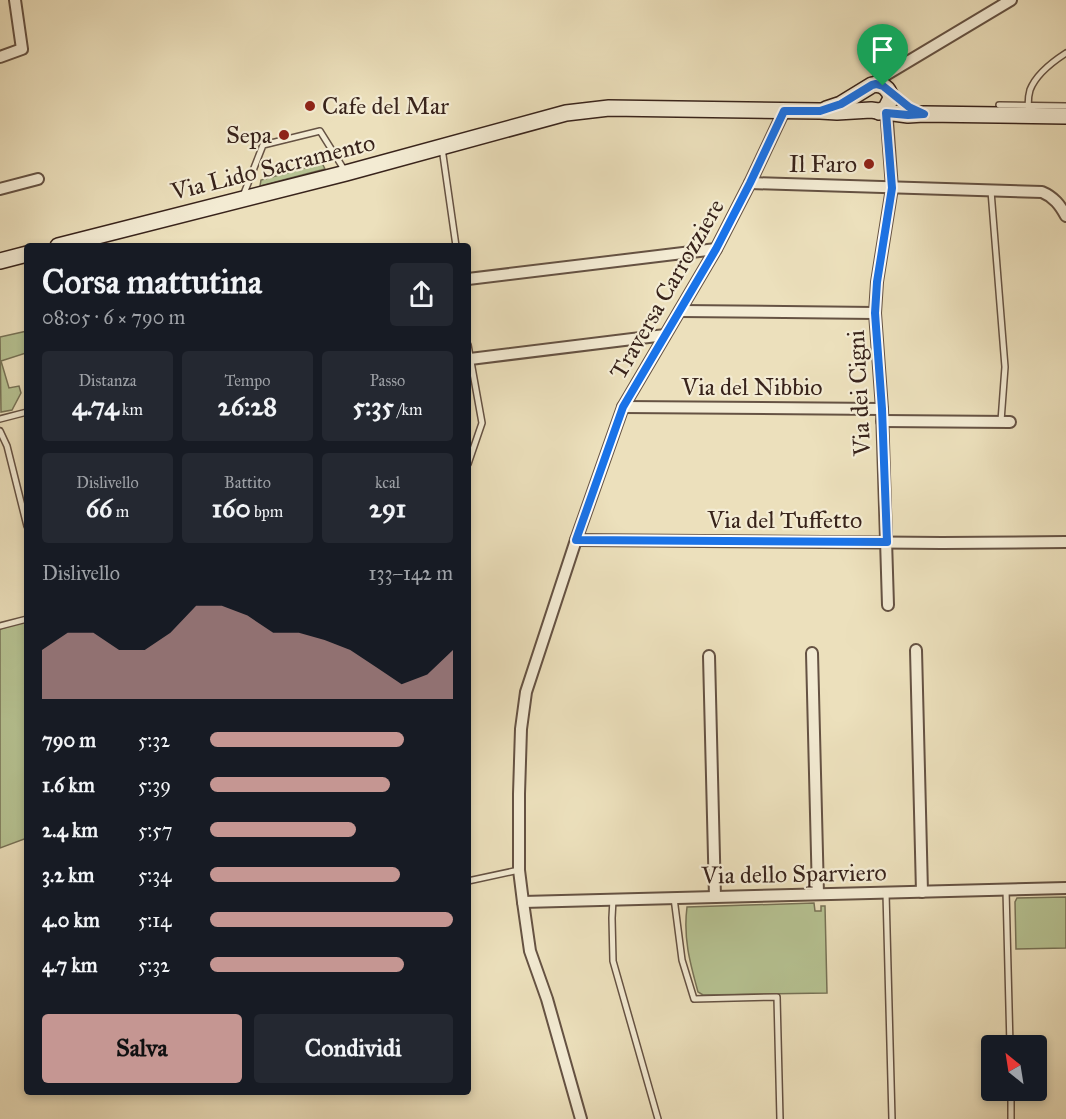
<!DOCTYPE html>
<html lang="it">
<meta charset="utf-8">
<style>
body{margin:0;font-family:"IM FELL Great Primer",serif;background:#242831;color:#f1f3f6;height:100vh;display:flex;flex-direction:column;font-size:22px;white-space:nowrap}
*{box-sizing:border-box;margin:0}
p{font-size:20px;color:#9ea1a6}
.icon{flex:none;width:33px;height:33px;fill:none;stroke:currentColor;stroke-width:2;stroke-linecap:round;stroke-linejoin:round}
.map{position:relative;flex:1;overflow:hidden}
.panel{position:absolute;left:24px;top:243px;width:447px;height:852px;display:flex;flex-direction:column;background:#171b24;border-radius:6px;box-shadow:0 3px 9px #0003}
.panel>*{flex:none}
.needle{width:39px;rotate:330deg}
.tools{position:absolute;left:981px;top:1035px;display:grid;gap:12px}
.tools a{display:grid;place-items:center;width:66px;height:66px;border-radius:6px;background:#171b24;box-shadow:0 3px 9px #0003;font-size:30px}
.pin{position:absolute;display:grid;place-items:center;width:51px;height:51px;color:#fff;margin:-62px -26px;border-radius:50% 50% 50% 0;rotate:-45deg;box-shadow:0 0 6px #0007}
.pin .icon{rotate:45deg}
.round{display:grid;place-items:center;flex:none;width:63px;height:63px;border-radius:6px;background:#242831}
.summary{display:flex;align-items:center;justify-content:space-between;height:102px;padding:0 18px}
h1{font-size:33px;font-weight:800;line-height:45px}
.metrics{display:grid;grid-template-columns:repeat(3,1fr);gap:9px;height:102px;padding:6px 18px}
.metrics div{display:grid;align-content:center;border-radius:6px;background:#242831;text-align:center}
.metrics b{font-size:26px;font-weight:800}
.metrics small{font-size:16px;font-weight:400}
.metrics p{font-size:16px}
.chart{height:168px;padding:12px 18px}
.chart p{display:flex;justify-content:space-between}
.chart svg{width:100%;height:108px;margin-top:6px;fill:#c59692;opacity:.7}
.cta{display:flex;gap:12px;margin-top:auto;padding:12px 18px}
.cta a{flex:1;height:69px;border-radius:6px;background:#c59692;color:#111;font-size:24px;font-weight:800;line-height:69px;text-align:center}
.cta a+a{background:#242831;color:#f1f3f6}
ul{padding:0 18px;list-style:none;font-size:20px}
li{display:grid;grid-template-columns:96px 72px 1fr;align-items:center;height:45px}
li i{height:15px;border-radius:8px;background:#c59692}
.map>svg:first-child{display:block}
</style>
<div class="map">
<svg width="1066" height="1119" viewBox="0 0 1066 1119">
<rect width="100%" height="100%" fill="#ece0bc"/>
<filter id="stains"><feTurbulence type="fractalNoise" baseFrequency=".00333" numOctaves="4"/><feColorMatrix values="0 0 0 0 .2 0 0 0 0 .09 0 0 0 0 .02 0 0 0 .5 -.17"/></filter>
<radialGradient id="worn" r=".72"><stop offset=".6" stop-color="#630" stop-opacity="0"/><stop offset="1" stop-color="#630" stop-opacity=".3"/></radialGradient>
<!-- green -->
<g fill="#b6c292" stroke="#777256" stroke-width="1.5">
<path d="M 322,163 L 325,169 L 260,186 L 261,180 Z"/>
<path d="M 27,331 L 26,353 L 1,361 L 9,388 L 19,386 L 21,393 L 12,410 L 1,412 L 0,337 Z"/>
<path d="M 27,621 L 27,838 L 0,848 L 0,629 Z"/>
<path d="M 1066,897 L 1066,948 L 1016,949 L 1015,902 L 1017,898 Z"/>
<path d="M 814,903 L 815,911 L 821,911 L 821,906 L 825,906 L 827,993 L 703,995 L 698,992 C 690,963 683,938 687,907 Z"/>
</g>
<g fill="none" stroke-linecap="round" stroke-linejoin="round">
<!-- lane casing -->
<g stroke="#655243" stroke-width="8">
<g id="lane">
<path d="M 999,105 L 1066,106"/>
<path d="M 1029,114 C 1028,107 1028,97 1030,90 C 1036,74 1052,62 1066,53"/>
<path d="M 442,148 L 456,246"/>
<path d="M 991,191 L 1005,367 L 1001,421"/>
<path d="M 243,196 L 263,145 L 320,131 L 345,171"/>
<path d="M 468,345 L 482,423 L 468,464"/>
<path d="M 0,419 L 27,412"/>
<path d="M 0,431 L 7,446 L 27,526"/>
<path d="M 0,626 L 27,619"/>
<path d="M 468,881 L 519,870"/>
<path d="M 1006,890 L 1010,1046"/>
<path d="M 886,893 L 892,1119"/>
<path d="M 674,898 L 682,960 L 694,999 L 777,997 L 780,1119"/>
<path d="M 613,899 L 612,918 L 613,961 L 658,1119"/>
<path d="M 1011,1090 L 1011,1119"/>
</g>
</g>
<!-- street casing -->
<g stroke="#655243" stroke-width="14">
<g id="street">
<path d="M 0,57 L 22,49 L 15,0"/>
<path d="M 872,85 L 879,79 L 1011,0"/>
<path d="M 886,108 L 892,188 L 877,282 L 875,313 L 882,409 L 888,605"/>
<path d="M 750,183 L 1042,192 C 1054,197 1060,205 1066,216"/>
<path d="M 0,189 L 38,179"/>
<path d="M 468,279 L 716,249"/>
<path d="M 680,311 L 875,313"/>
<path d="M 470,359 L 665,335"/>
<path d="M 623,407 L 882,409"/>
<path d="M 882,421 L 1010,422"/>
<path d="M 576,540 L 942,543 L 1066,542"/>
<path d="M 916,650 L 922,892"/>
<path d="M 812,653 L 818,894"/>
<path d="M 709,656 L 715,897"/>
<path d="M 523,902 L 1066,888"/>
<path d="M 581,1119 L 547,999 L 530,951 L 523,902 L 519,870 L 519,794 L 521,729 L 526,692 L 576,540 L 623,407 L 716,249 L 750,183 L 784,111"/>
</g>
</g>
<!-- secondary casing -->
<g stroke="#38231b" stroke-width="18">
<g id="secondary">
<path d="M 826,109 L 841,104 L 872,85 C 882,83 889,88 891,98 L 886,108 L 879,112"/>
<path d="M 58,246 L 346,173 L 566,113 L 609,108 L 820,111 L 837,112 L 871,110 L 908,115 L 924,114 L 1066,116"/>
<path d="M 0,261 L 27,254"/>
</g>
</g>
<!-- lane -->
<use href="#lane" stroke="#f3ebd3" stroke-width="5"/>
<!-- street -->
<use href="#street" stroke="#f3ebd3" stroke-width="10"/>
<!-- secondary -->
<use href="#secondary" stroke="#f3ebd3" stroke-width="15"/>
</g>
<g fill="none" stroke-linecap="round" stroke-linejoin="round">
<!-- route casing -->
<g stroke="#fff" stroke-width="12">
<path id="route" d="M 876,84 L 883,86 L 909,107 L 924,114 L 908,115 L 886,113 L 892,188 L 877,282 L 875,313 L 882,409 L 887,542 L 576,540 L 623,407 L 716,249 L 750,183 L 784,111 L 820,111 L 841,104 L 872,85 Z"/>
</g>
<!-- route -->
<use href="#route" stroke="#1a73e8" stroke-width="8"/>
</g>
<!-- markers -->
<g fill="#8f2418" stroke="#f3ebd3" stroke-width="2">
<circle cx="310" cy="106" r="6"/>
<circle cx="284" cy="135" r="6"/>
<circle cx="869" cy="164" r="6"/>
</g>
<g text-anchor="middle" stroke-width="4.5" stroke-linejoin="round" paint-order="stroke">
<!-- poi labels -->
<g font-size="24" fill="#38231b" stroke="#f3ebd3" text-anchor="end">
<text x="322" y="114" text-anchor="start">Cafe del Mar</text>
<text x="272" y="143">Sepa</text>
<text x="857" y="172">Il Faro</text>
</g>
<!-- street labels -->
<g font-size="24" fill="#38231b" stroke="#f3ebd3">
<text transform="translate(273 167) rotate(-14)" y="8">Via Lido Sacramento</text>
<text transform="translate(667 289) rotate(-60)" y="8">Traversa Carrozziere</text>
<text x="752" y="395">Via del Nibbio</text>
<text transform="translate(859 393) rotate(-93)" y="8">Via dei Cigni</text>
<text x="785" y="528">Via del Tuffetto</text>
<text transform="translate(794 874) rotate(-1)" y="8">Via dello Sparviero</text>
</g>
</g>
<rect width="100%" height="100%" filter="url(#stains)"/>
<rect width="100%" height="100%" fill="url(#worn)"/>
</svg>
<div class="tools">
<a><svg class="needle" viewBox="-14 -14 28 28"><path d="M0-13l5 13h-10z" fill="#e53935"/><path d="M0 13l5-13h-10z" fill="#9ea1a6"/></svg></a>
</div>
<div class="pin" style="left:883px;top:86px;background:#1e9e55"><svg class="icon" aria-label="arrive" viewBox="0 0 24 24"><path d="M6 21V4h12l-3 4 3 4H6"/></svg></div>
<section class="panel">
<div class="summary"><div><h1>Corsa mattutina</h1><p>08:05 · 6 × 790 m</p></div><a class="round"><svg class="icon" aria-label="share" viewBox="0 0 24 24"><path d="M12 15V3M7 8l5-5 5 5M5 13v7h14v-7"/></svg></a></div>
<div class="metrics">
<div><p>Distanza</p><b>4.74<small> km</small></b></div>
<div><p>Tempo</p><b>26:28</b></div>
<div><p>Passo</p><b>5:35<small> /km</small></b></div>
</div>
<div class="metrics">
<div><p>Dislivello</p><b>66<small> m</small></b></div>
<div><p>Battito</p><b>160<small> bpm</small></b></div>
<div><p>kcal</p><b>291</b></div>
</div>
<div class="chart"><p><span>Dislivello</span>133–142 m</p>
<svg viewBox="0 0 160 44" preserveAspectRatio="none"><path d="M0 44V24L10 17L20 17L30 24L40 24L50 17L60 6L70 6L80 10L90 17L100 17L110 20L120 24L130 31L140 38L150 34L160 24V44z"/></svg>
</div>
<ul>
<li><b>790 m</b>5:32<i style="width:80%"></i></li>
<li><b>1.6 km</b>5:39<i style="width:74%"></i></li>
<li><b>2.4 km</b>5:57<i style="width:60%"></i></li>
<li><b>3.2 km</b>5:34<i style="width:78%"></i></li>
<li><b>4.0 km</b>5:14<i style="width:100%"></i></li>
<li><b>4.7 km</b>5:32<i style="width:80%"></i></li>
</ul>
<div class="cta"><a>Salva</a><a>Condividi</a></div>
</section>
</div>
